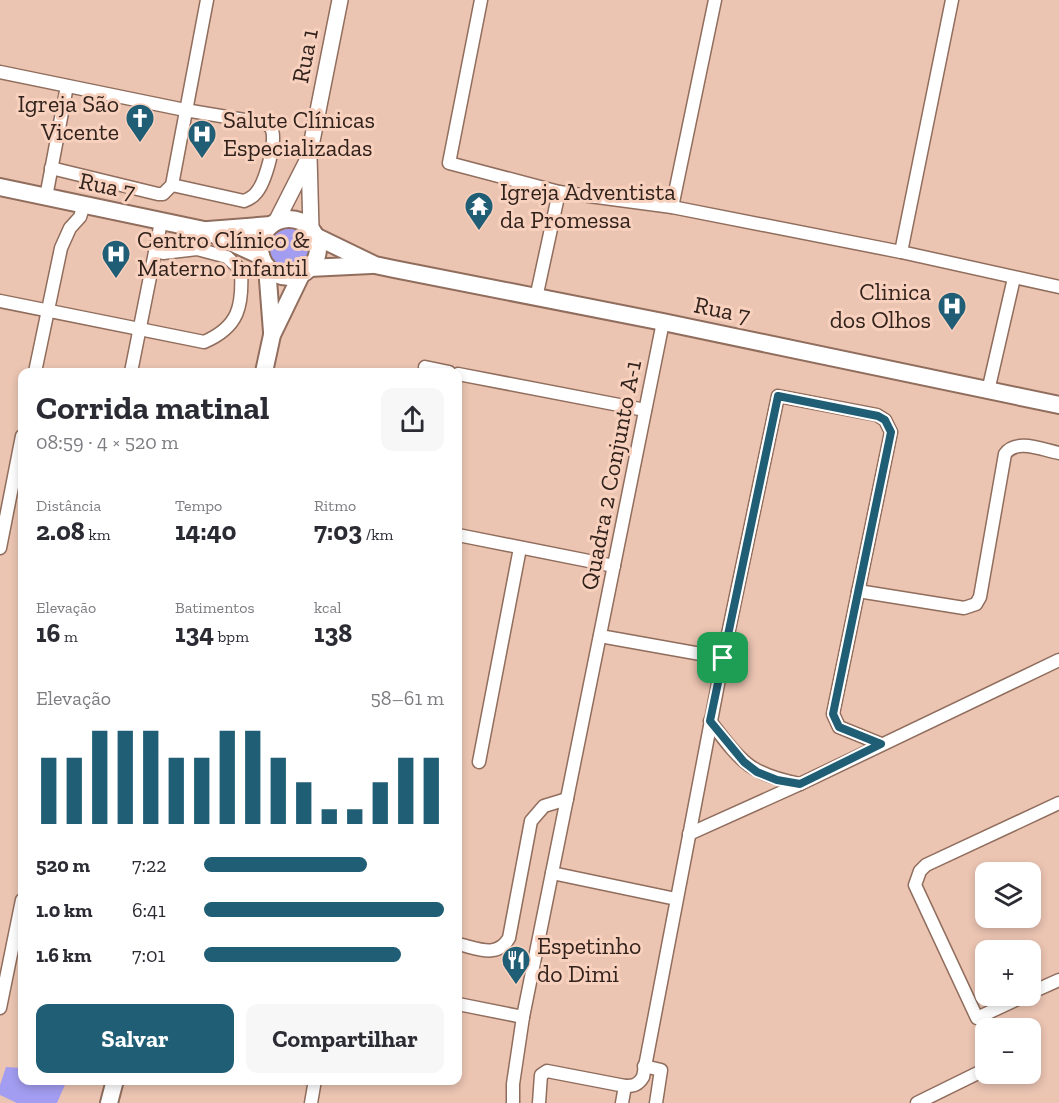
<!DOCTYPE html>
<html lang="pt">
<meta charset="utf-8">
<style>
body{margin:0;font-family:"Zilla Slab",serif;background:#f7f7f7;color:#2b2b33;height:100vh;display:flex;flex-direction:column;font-size:22px;white-space:nowrap}
*{box-sizing:border-box;margin:0}
p{font-size:20px;color:#7c7c81}
.icon{flex:none;width:33px;height:33px;fill:none;stroke:currentColor;stroke-width:2;stroke-linecap:round;stroke-linejoin:round}
.map{position:relative;flex:1;overflow:hidden}
.panel{position:absolute;left:18px;top:368px;width:444px;height:717px;display:flex;flex-direction:column;background:#fff;border-radius:12px;box-shadow:0 3px 9px #0003}
.panel>*{flex:none}
.controls{position:absolute;left:975px;top:862px;display:grid;gap:12px}
.controls a{display:grid;place-items:center;width:66px;height:66px;border-radius:12px;background:#fff;box-shadow:0 3px 9px #0003;font-size:30px}
.pin{position:absolute;display:grid;place-items:center;width:51px;height:51px;color:#fff;margin:-26px;border-radius:12px;box-shadow:0 3px 9px #0006}
.round{display:grid;place-items:center;flex:none;width:63px;height:63px;border-radius:12px;background:#f7f7f7}
.head{display:flex;align-items:center;justify-content:space-between;height:102px;padding:0 18px}
h1{font-size:33px;font-weight:700;line-height:45px}
.figures{display:grid;grid-template-columns:repeat(3,1fr);gap:9px;height:102px;padding:6px 18px}
.figures div{display:grid;align-content:center}
.figures b{font-size:26px;font-weight:700}
.figures small{font-size:16px;font-weight:400}
.figures p{font-size:16px}
.chart{height:168px;padding:12px 18px}
.chart p{display:flex;justify-content:space-between}
.chart svg{width:100%;height:108px;margin-top:6px;stroke:#205e75;stroke-width:6}
.button{display:flex;gap:12px;margin-top:auto;padding:12px 18px}
.button a{flex:1;height:69px;border-radius:12px;background:#205e75;color:#fff;font-size:24px;font-weight:700;line-height:69px;text-align:center}
.button a+a{background:#f7f7f7;color:#2b2b33}
ul{padding:0 18px;list-style:none;font-size:20px}
li{display:grid;grid-template-columns:96px 72px 1fr;align-items:center;height:45px}
li i{height:15px;border-radius:8px;background:#205e75}
.map>svg:first-child{display:block}
</style>
<div class="map">
<svg width="1059" height="1103" viewBox="0 0 1059 1103">
<rect width="100%" height="100%" fill="#ebc4b2"/>
<!-- green -->
<g fill="#a39df1">
<circle cx="289" cy="248" r="24"/>
<path d="M 6,1067 L 22,1068 L 22,1080 L 67,1080 L 57,1103 L 17,1103 L 0,1095 L 0,1085 Z"/>
</g>
<g fill="none" stroke-linecap="round" stroke-linejoin="round">
<!-- minor casing -->
<g stroke="#906d5d" stroke-width="15">
<g id="minor">
<path d="M 481,0 L 449,163 L 559,192 L 672,207 L 901,252 L 1059,287"/>
<path d="M 0,72 L 185,110 L 263,123 C 266,124 269,125 271,128 C 278,139 265,183 256,193 C 253,197 249,199 244,201 L 172,185"/>
<path d="M 51,168 L 158,194 L 163,194 L 172,185 L 207,0"/>
<path d="M 46,197 L 67,86"/>
<path d="M 672,207 L 715,0"/>
<path d="M 901,252 L 952,0"/>
<path d="M 536,298 L 559,192"/>
<path d="M 0,301 L 204,342 C 239,327 243,306 241,270 L 227,257 L 197,249 L 163,253 L 155,250"/>
<path d="M 425,367 L 449,372"/>
<path d="M 35,372 L 61,248 L 70,228 L 80,217 L 84,205"/>
<path d="M 131,372 L 161,222"/>
<path d="M 458,374 L 645,410"/>
<path d="M 988,391 L 1014,278"/>
<path d="M 458,535 L 614,566"/>
<path d="M 0,548 L 22,436"/>
<path d="M 858,591 L 964,608 L 976,604 L 980,597 L 1005,454 C 1016,438 1043,450 1059,453"/>
<path d="M 600,636 L 723,658"/>
<path d="M 710,721 C 741,761 748,774 800,784"/>
<path d="M 479,762 L 520,548"/>
<path d="M 689,834 L 800,784 L 1059,660"/>
<path d="M 552,873 L 676,899"/>
<path d="M 458,944 C 477,948 497,959 509,938 L 531,821 L 544,806 L 567,799"/>
<path d="M 1030,993 L 1059,980"/>
<path d="M 1024,996 L 977,1018 L 915,885 L 920,871 L 926,865 L 1059,803"/>
<path d="M 458,1004 L 523,1017"/>
<path d="M 0,1008 L 22,900"/>
<path d="M 644,1066 L 661,1070 L 656,1103"/>
<path d="M 311,1103 L 315,1080"/>
<path d="M 513,1103 L 513,1084 L 523,1017 L 663,322"/>
<path d="M 539,1103 L 541,1075 L 547,1071 L 625,1086 C 634,1086 638,1085 643,1077 L 723,658 L 778,396 L 877,415 L 885,420 L 891,432 L 833,714 L 839,727 L 881,744"/>
<path d="M 622,1103 L 625,1086"/>
<path d="M 917,1103 L 982,1071"/>
</g>
</g>
<!-- tertiary casing -->
<g stroke="#906d5d" stroke-width="18">
<g id="tertiary">
<path d="M 276,222 L 308,159"/>
<path d="M 311,229 L 309,156 L 340,0"/>
</g>
</g>
<!-- secondary casing -->
<g stroke="#906d5d" stroke-width="20">
<g id="secondary">
<path d="M 0,187 L 204,230 L 261,256"/>
<circle cx="289" cy="248" r="29"/>
<path d="M 208,230 L 271,225"/>
<path d="M 315,236 L 375,265 L 394,269 L 663,322 L 1059,405"/>
<path d="M 267,267 L 272,332"/>
<path d="M 309,268 L 371,265"/>
<path d="M 264,372 L 272,335 L 302,273"/>
<path d="M 109,1103 L 115,1080"/>
</g>
</g>
<!-- minor -->
<use href="#minor" stroke="#fff" stroke-width="12"/>
<!-- tertiary -->
<use href="#tertiary" stroke="#fff" stroke-width="15"/>
<!-- secondary -->
<use href="#secondary" stroke="#fff" stroke-width="16"/>
</g>
<g fill="none" stroke-linecap="round" stroke-linejoin="round">
<!-- route casing -->
<g stroke="#fff" stroke-width="12">
<path id="route" d="M 778,396 L 878,416 L 885,420 L 891,432 L 833,714 L 839,727 L 881,744 L 800,784 L 777,780 L 757,772 L 744,762 L 710,721 Z"/>
</g>
<!-- route -->
<use href="#route" stroke="#205e75" stroke-width="8"/>
</g>
<!-- icons -->
<defs>
<g id="church-pin" transform="scale(1.5)"><path d="M0 17L-7.5 6A9.5 9.5 0 1 1 7.5 6Z" fill="#205e75" stroke="#f8d1be"/><path d="M-1.2-6h2.4v3.5h3.3v2.4h-3.3V6h-2.4V-.1h-3.3v-2.4h3.3Z" fill="#fff"/></g>
<g id="hospital-pin" transform="scale(1.5)"><path d="M0 17L-7.5 6A9.5 9.5 0 1 1 7.5 6Z" fill="#205e75" stroke="#f8d1be"/><path d="M-5-5h3v3.5h4V-5h3V5h-3V1.5h-4V5h-3Z" fill="#fff"/></g>
<g id="temple-pin" transform="scale(1.5)"><path d="M0 17L-7.5 6A9.5 9.5 0 1 1 7.5 6Z" fill="#205e75" stroke="#f8d1be"/><path d="M0-6L5-2H3V0L6.5 2.5H4V6H1.5V3h-3V6H-4V2.5H-6.5L-3 0V-2H-5Z" fill="#fff"/></g>
<g id="restaurant-pin" transform="scale(1.5)"><path d="M0 17L-7.5 6A9.5 9.5 0 1 1 7.5 6Z" fill="#205e75" stroke="#f8d1be"/><path d="M-5-6h1v4h1v-4h1v4h1v-4h1v5L-1.5 .5V6h-2V.5L-5-1ZM5-6V6H3V1.5H1.5Q1.5-4 5-6Z" fill="#fff"/></g>
</defs>
<g fill-rule="evenodd">
<use href="#church-pin" x="140" y="118"/>
<use href="#hospital-pin" x="202" y="134"/>
<use href="#temple-pin" x="479" y="206"/>
<use href="#hospital-pin" x="116" y="254"/>
<use href="#hospital-pin" x="952" y="306"/>
<use href="#restaurant-pin" x="516" y="960"/>
</g>
<g text-anchor="middle" stroke-width="6" stroke-linejoin="round" paint-order="stroke">
<!-- street labels -->
<g font-size="24" fill="#31221c" stroke="#f8d1be">
<text transform="translate(305 56) rotate(-79)" y="8">Rua 1</text>
<text transform="translate(107 186) rotate(12)" y="8">Rua 7</text>
<text transform="translate(722 310) rotate(12)" y="8">Rua 7</text>
<text transform="translate(611 475) rotate(-79)" y="8">Quadra 2 Conjunto A-1</text>
</g>
<!-- poi labels -->
<g font-size="24" fill="#31221c" stroke="#f8d1be" text-anchor="start">
<text x="119" y="112" text-anchor="end">Igreja São<tspan x="119" dy="28">Vicente</tspan></text>
<text x="223" y="128">Salute Clínicas<tspan x="223" dy="28">Especializadas</tspan></text>
<text x="500" y="200">Igreja Adventista<tspan x="500" dy="28">da Promessa</tspan></text>
<text x="137" y="248">Centro Clínico &amp;<tspan x="137" dy="28">Materno Infantil</tspan></text>
<text x="931" y="300" text-anchor="end">Clinica<tspan x="931" dy="28">dos Olhos</tspan></text>
<text x="537" y="954">Espetinho<tspan x="537" dy="28">do Dimi</tspan></text>
</g>
</g>
</svg>
<div class="controls">
<a><svg class="icon" aria-label="layers" viewBox="0 0 24 24"><path d="M12 4l9 5-9 5-9-5zM3 14l9 5 9-5"/></svg></a>
<a>+</a>
<a>−</a>
</div>
<div class="pin" style="left:723px;top:658px;background:#1e9e55"><svg class="icon" aria-label="arrive" viewBox="0 0 24 24"><path d="M6 21V4h12l-3 4 3 4H6"/></svg></div>
<section class="panel">
<div class="head"><div><h1>Corrida matinal</h1><p>08:59 · 4 × 520 m</p></div><a class="round"><svg class="icon" aria-label="share" viewBox="0 0 24 24"><path d="M12 15V3M7 8l5-5 5 5M5 13v7h14v-7"/></svg></a></div>
<div class="figures">
<div><p>Distância</p><b>2.08<small> km</small></b></div>
<div><p>Tempo</p><b>14:40</b></div>
<div><p>Ritmo</p><b>7:03<small> /km</small></b></div>
</div>
<div class="figures">
<div><p>Elevação</p><b>16<small> m</small></b></div>
<div><p>Batimentos</p><b>134<small> bpm</small></b></div>
<div><p>kcal</p><b>138</b></div>
</div>
<div class="chart"><p><span>Elevação</span>58–61 m</p>
<svg viewBox="0 0 160 44" preserveAspectRatio="none"><path d="M5 44V17M15 44V17M25 44V6M35 44V6M45 44V6M55 44V17M65 44V17M75 44V6M85 44V6M95 44V17M105 44V27M115 44V38M125 44V38M135 44V27M145 44V17M155 44V17"/></svg>
</div>
<ul>
<li><b>520 m</b>7:22<i style="width:68%"></i></li>
<li><b>1.0 km</b>6:41<i style="width:100%"></i></li>
<li><b>1.6 km</b>7:01<i style="width:82%"></i></li>
</ul>
<div class="button"><a>Salvar</a><a>Compartilhar</a></div>
</section>
</div>
